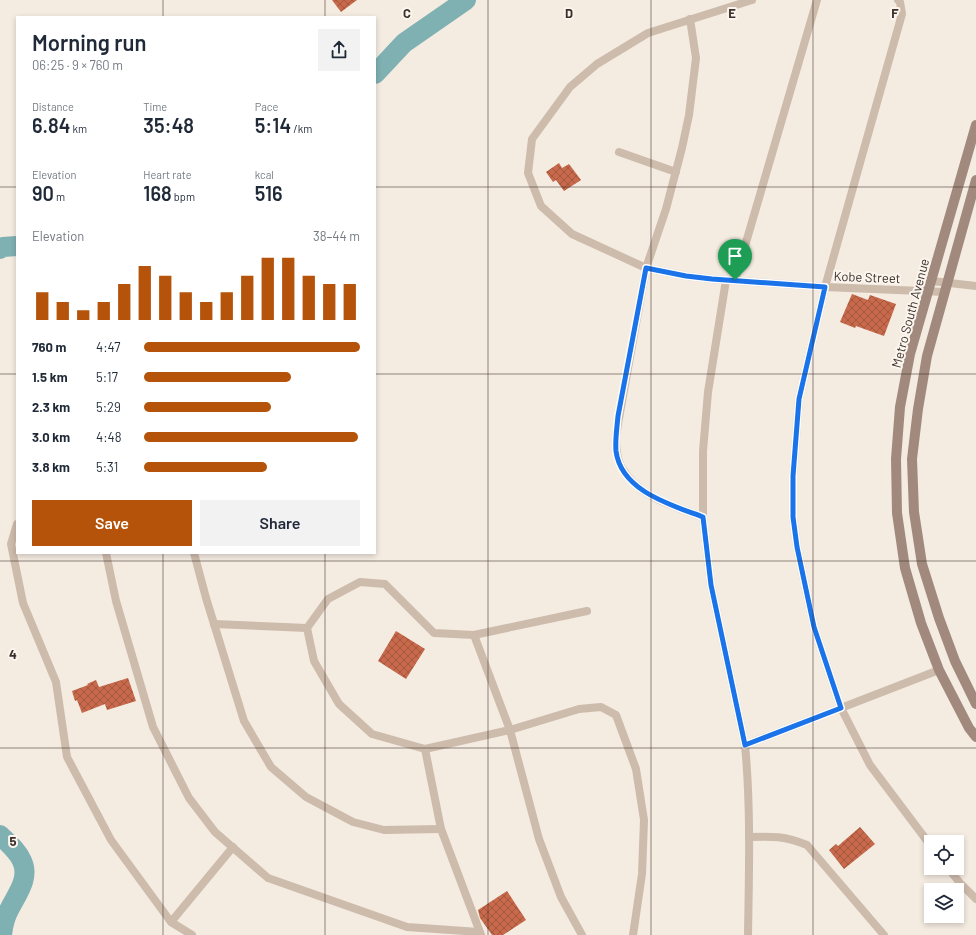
<!DOCTYPE html>
<meta charset="utf-8">
<style>
body{margin:0;font-family:Barlow,sans-serif;background:#f2f2f3;color:#1f2937;height:100vh;display:flex;flex-direction:column;font-size:15px;white-space:nowrap}
*{box-sizing:border-box;margin:0}
p{font-size:13px;color:#747a83}
.icon{flex:none;width:22px;height:22px;fill:none;stroke:currentColor;stroke-width:2;stroke-linecap:round;stroke-linejoin:round}
.map{position:relative;flex:1;overflow:hidden}
.side{position:absolute;left:16px;top:16px;width:360px;height:538px;display:flex;flex-direction:column;background:#fff;border-radius:0px;box-shadow:0 2px 6px #0003}
.side>*{flex:none}
.fabs{position:absolute;left:924px;top:835px;display:grid;gap:8px}
.fabs a{display:grid;place-items:center;width:40px;height:40px;border-radius:0px;background:#fff;box-shadow:0 2px 6px #0003;font-size:20px}
.pin{position:absolute;display:grid;place-items:center;width:34px;height:34px;color:#fff;margin:-41px -17px;border-radius:50% 50% 50% 0;rotate:-45deg;box-shadow:0 0 4px #0007}
.pin .icon{rotate:45deg}
.round{display:grid;place-items:center;flex:none;width:42px;height:42px;border-radius:0px;background:#f2f2f3}
.head{display:flex;align-items:center;justify-content:space-between;height:68px;padding:0 16px}
h1{font-size:22px;font-weight:600;line-height:30px}
.stats{display:grid;grid-template-columns:repeat(3,1fr);gap:6px;height:68px;padding:4px 16px}
.stats div{display:grid;align-content:center}
.stats b{font-size:20px;font-weight:600}
.stats small{font-size:11px;font-weight:400}
.stats p{font-size:11px}
.chart{height:112px;padding:8px 16px}
.chart p{display:flex;justify-content:space-between}
.chart svg{width:100%;height:72px;margin-top:4px;stroke:#b45309;stroke-width:6}
.primary-button{display:flex;gap:8px;margin-top:auto;padding:8px 16px}
.primary-button a{flex:1;height:46px;border-radius:0px;background:#b45309;color:#fff;font-size:16px;font-weight:600;line-height:46px;text-align:center}
.primary-button a+a{background:#f2f2f3;color:#1f2937}
ul{padding:0 16px;list-style:none;font-size:13px}
li{display:grid;grid-template-columns:64px 48px 1fr;align-items:center;height:30px}
li i{height:10px;border-radius:5px;background:#b45309}
.map>svg:first-child{display:block}
</style>
<div class="map">
<svg width="976" height="935" viewBox="0 0 976 935">
<defs>
<pattern id="building-cross-hatch" width="8" height="8" patternUnits="userSpaceOnUse"><rect width="8" height="8" fill="#c8694b"/><path d="M0 0l8 8M0 8l8-8" fill="none" stroke="#a4573f"/></pattern>
</defs>
<rect width="100%" height="100%" fill="#f4ebe1"/>
<g fill="none" stroke-linecap="round" stroke-linejoin="round">
<!-- river -->
<g stroke="#7fb0b2" stroke-width="20">
<path d="M 375,74 L 404,43 L 466,0"/>
<path d="M 0,249 L 3,247 L 17,246"/>
<path d="M 0,835 C 8,843 18,851 22,861 C 30,878 17,894 10,908 C 5,917 3,925 2,935"/>
</g>
</g>
<!-- building -->
<g fill="url(#building-cross-hatch)">
<path d="M 332,0 L 357,0 L 341,12 Z"/>
<path d="M 559,163 L 562,168 L 569,164 L 581,180 L 564,191 L 556,180 L 553,182 L 546,172 Z"/>
<path d="M 852,294 L 868,300 L 870,295 L 896,304 L 884,336 L 856,326 L 855,328 L 840,322 Z"/>
<path d="M 396,631 L 425,649 L 406,679 L 378,661 Z"/>
<path d="M 128,678 L 136,701 L 107,710 L 105,704 L 82,713 L 77,700 L 75,701 L 72,691 L 88,685 L 87,684 L 96,680 L 99,687 Z"/>
<path d="M 860,827 L 875,844 L 844,869 L 829,850 L 836,844 L 838,846 Z"/>
<path d="M 507,891 L 526,920 L 503,935 L 492,935 L 480,918 L 478,910 Z"/>
</g>
<g fill="none" stroke-linecap="round" stroke-linejoin="round">
<!-- street -->
<g stroke="#cdbbac" stroke-width="8">
<path d="M 752,0 L 648,33 L 597,64 L 570,87 L 532,139 L 528,173 L 541,206 L 572,234 L 646,268 L 686,276 L 712,279 L 825,287 L 945,292"/>
<path d="M 898,0 L 900,2 L 902,14 L 825,287 L 799,399 L 793,476 L 793,517 L 797,547 L 814,627 L 841,708 L 870,765 L 931,846"/>
<path d="M 690,19 L 696,58 L 689,115 L 682,148 L 666,209 L 646,268 L 616,435 C 616,446 616,458 622,468 C 638,497 674,506 703,517"/>
<path d="M 619,152 L 676,172"/>
<path d="M 726,280 L 708,392 L 703,451 L 703,517 L 711,585 L 745,745 C 751,808 749,872 748,935"/>
<path d="M 735,280 L 817,0"/>
<path d="M 932,281 L 976,286"/>
<path d="M 17,524 L 11,544 L 23,603 L 56,682 L 67,757 L 111,840 L 171,922 L 192,935"/>
<path d="M 106,553 L 116,601 L 153,727 L 189,798 L 215,832 L 268,878 L 407,927 L 479,932"/>
<path d="M 194,553 L 206,598 L 244,721 L 271,767 L 306,797 L 353,822 L 384,830 L 441,829"/>
<path d="M 214,624 L 307,628"/>
<path d="M 307,628 L 314,661 L 339,704 L 372,734 L 425,749 L 510,730 L 579,709 L 601,707 L 616,715 L 636,769 L 644,820 L 642,874 L 633,935"/>
<path d="M 307,628 L 328,599 L 360,582 L 385,584 L 434,633 L 474,635 L 587,611"/>
<path d="M 474,635 L 510,730 L 539,839 L 561,897 L 582,935"/>
<path d="M 745,745 L 939,670"/>
<path d="M 425,749 L 441,829 L 481,935"/>
<path d="M 749,837 C 772,836 785,836 807,845 L 884,935"/>
<path d="M 948,868 L 960,883 L 976,899"/>
<path d="M 171,922 L 233,847"/>
</g>
<!-- secondary -->
<g stroke="#a18a7d" stroke-width="10">
<path d="M 976,125 L 910,354 L 900,407 L 896,459 L 897,513 L 905,568 L 921,623 L 939,670 L 969,728 L 976,737"/>
<path d="M 976,180 L 927,356 L 918,409 L 912,459 L 914,512 L 922,564 L 939,618 L 955,661 L 976,704"/>
</g>
</g>
<g fill="none" stroke-linecap="round" stroke-linejoin="round">
<!-- route casing -->
<g stroke="#fff" stroke-width="8">
<path id="route" d="M 646,268 L 686,276 L 712,279 L 825,287 L 799,399 L 793,476 L 793,517 L 797,547 L 814,627 L 841,708 L 745,745 L 711,585 L 703,517 C 671,505 621,491 616,451 C 615,439 617,428 618,416 Z"/>
</g>
<!-- route -->
<use href="#route" stroke="#1a73e8" stroke-width="5"/>
</g>
<!-- grid -->
<path fill="none" stroke="#3b302b" stroke-width="1" stroke-opacity="0.55" d="M 163,0 L 163,17M 325,0 L 325,17M 488,0 L 488,935M 651,0 L 651,935M 813,0 L 813,935M 0,187 L 17,187M 375,187 L 976,187M 0,374 L 17,374M 375,374 L 976,374M 163,553 L 163,935M 325,553 L 325,935M 0,561 L 976,561M 0,748 L 976,748"/>
<g text-anchor="middle" stroke-width="4" stroke-linejoin="round" paint-order="stroke">
<!-- street labels -->
<g font-size="13" fill="#3b302b" stroke="#fbf5ee">
<text transform="translate(867 277) rotate(2)" y="5">Kobe Street</text>
<text transform="translate(910 313) rotate(-75)" y="5">Metro South Avenue</text>
</g>
</g>
<g font-size="13" text-anchor="middle" font-weight="bold" fill="#3b302b" stroke="#fbf5ee" stroke-width="4" stroke-linejoin="round" paint-order="stroke">
<text x="407" y="18">C</text>
<text x="569" y="18">D</text>
<text x="732" y="18">E</text>
<text x="895" y="18">F</text>
<text x="13" y="659">4</text>
<text x="13" y="846">5</text>
</g>
</svg>
<div class="fabs">
<a><svg class="icon" aria-label="locate" viewBox="0 0 24 24"><circle cx="12" cy="12" r="6"/><path d="M12 2v4M12 18v4M2 12h4M18 12h4"/></svg></a>
<a><svg class="icon" aria-label="layers" viewBox="0 0 24 24"><path d="M12 4l9 5-9 5-9-5zM3 14l9 5 9-5"/></svg></a>
</div>
<div class="pin" style="left:735px;top:280px;background:#1e9e55"><svg class="icon" aria-label="arrive" viewBox="0 0 24 24"><path d="M6 21V4h12l-3 4 3 4H6"/></svg></div>
<section class="side">
<div class="head"><div><h1>Morning run</h1><p>06:25 · 9 × 760 m</p></div><a class="round"><svg class="icon" aria-label="share" viewBox="0 0 24 24"><path d="M12 15V3M7 8l5-5 5 5M5 13v7h14v-7"/></svg></a></div>
<div class="stats">
<div><p>Distance</p><b>6.84<small> km</small></b></div>
<div><p>Time</p><b>35:48</b></div>
<div><p>Pace</p><b>5:14<small> /km</small></b></div>
</div>
<div class="stats">
<div><p>Elevation</p><b>90<small> m</small></b></div>
<div><p>Heart rate</p><b>168<small> bpm</small></b></div>
<div><p>kcal</p><b>516</b></div>
</div>
<div class="chart"><p><span>Elevation</span>38–44 m</p>
<svg viewBox="0 0 160 44" preserveAspectRatio="none"><path d="M5 44V27M15 44V33M25 44V38M35 44V33M45 44V22M55 44V11M65 44V17M75 44V27M85 44V33M95 44V27M105 44V17M115 44V6M125 44V6M135 44V17M145 44V22M155 44V22"/></svg>
</div>
<ul>
<li><b>760 m</b>4:47<i style="width:100%"></i></li>
<li><b>1.5 km</b>5:17<i style="width:68%"></i></li>
<li><b>2.3 km</b>5:29<i style="width:59%"></i></li>
<li><b>3.0 km</b>4:48<i style="width:99%"></i></li>
<li><b>3.8 km</b>5:31<i style="width:57%"></i></li>
</ul>
<div class="primary-button"><a>Save</a><a>Share</a></div>
</section>
</div>
